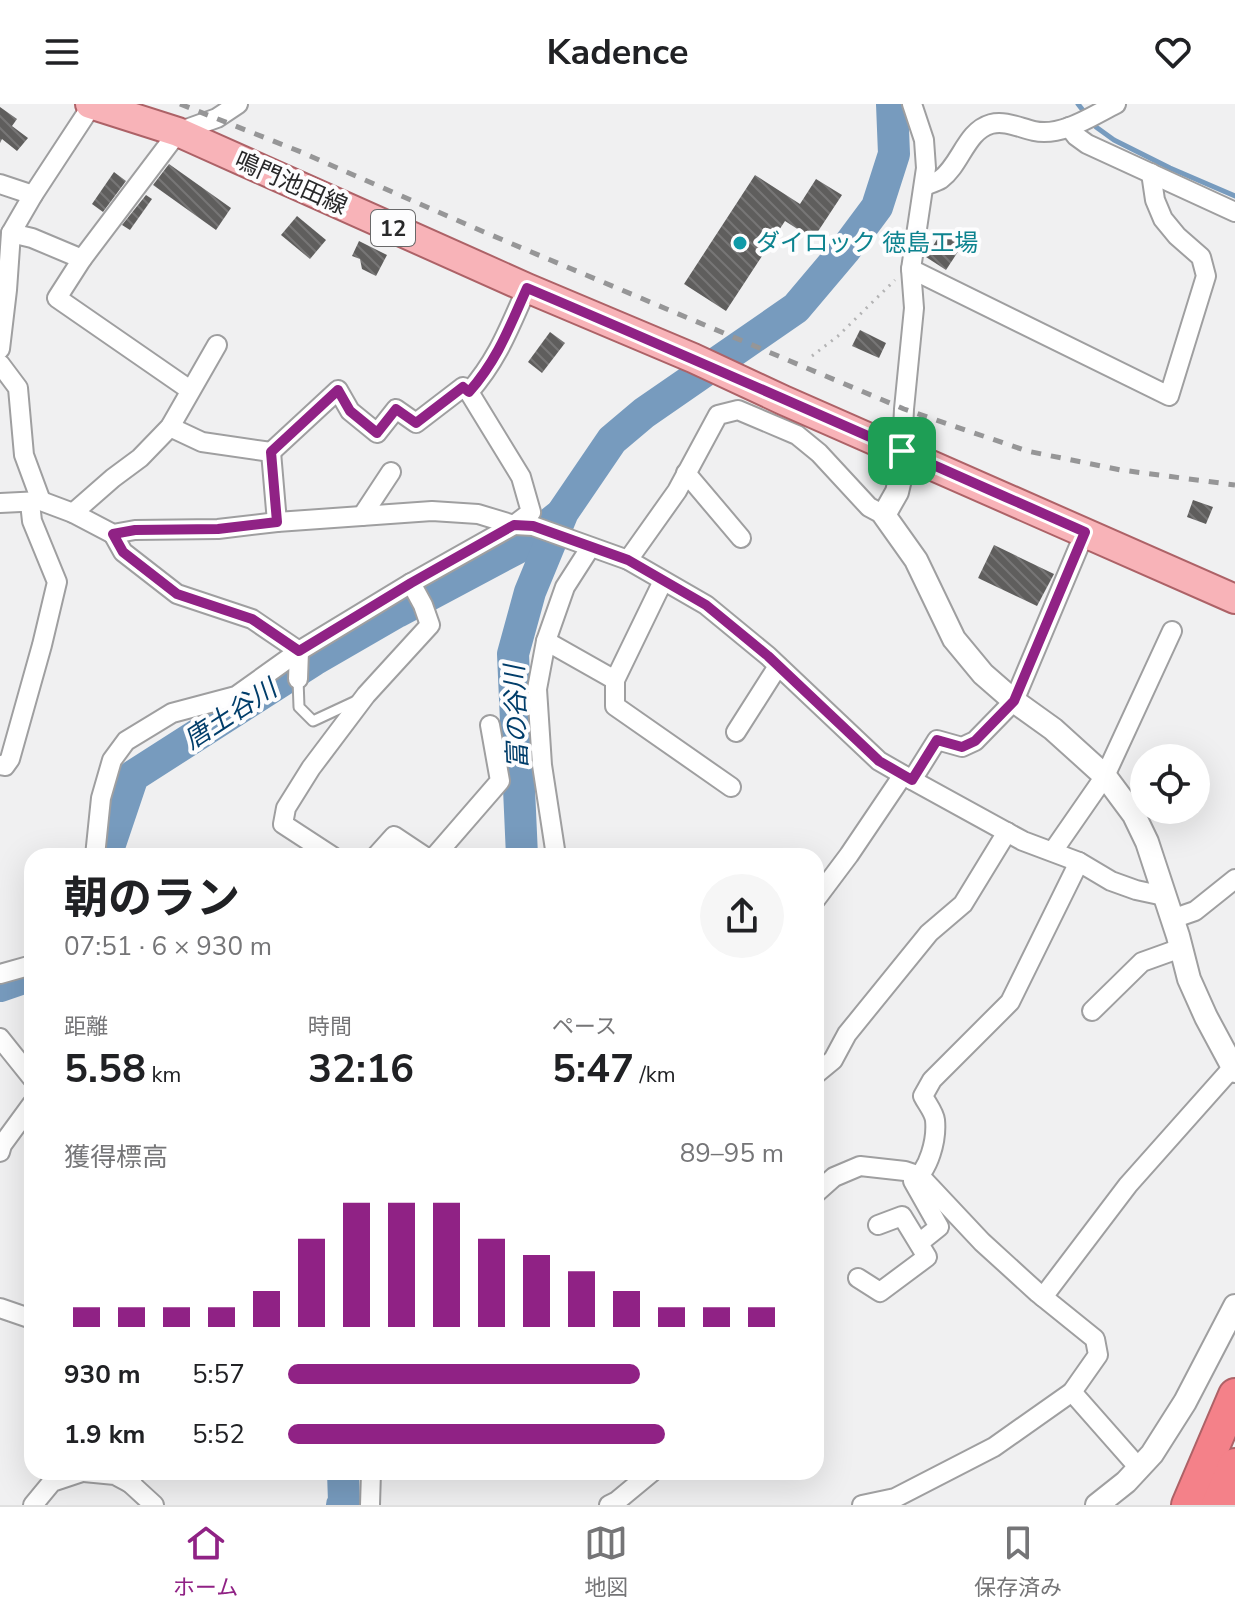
<!DOCTYPE html>
<html lang="ja">
<meta charset="utf-8">
<style>
body{margin:0;font-family:"Nunito Sans","Noto Sans JP",sans-serif;background:#f6f6f6;color:#202124;height:100vh;display:flex;flex-direction:column;font-size:30px;white-space:nowrap}
*{box-sizing:border-box;margin:0}
p{font-size:26px;color:#757577}
.icon{flex:none;width:44px;height:44px;fill:none;stroke:currentColor;stroke-width:2;stroke-linecap:round;stroke-linejoin:round}
.map{position:relative;flex:1;overflow:hidden}
.drawer{position:absolute;left:24px;top:744px;width:800px;height:632px;display:flex;flex-direction:column;background:#fff;border-radius:24px;box-shadow:0 8px 32px #0002}
.drawer>*{flex:none}
.controls{position:absolute;left:1130px;top:640px;display:grid;gap:16px}
.controls a{display:grid;place-items:center;width:80px;height:80px;border-radius:50%;background:#fff;box-shadow:0 8px 32px #0002;font-size:40px}
.pin{position:absolute;display:grid;place-items:center;width:68px;height:68px;color:#fff;margin:-34px;border-radius:16px;box-shadow:0 4px 12px #0006}
.round{display:grid;place-items:center;flex:none;width:84px;height:84px;border-radius:42px;background:#f6f6f6}
.summary{display:flex;align-items:center;justify-content:space-between;height:136px;padding:0 40px}
h1{font-size:44px;font-weight:700;line-height:60px}
.stats{display:grid;grid-template-columns:repeat(3,1fr);gap:12px;height:136px;padding:8px 40px}
.stats div{display:grid;align-content:center}
.stats b{font-size:40px;font-weight:700}
.stats small{font-size:22px;font-weight:400}
.stats p{font-size:22px}
.chart{height:224px;padding:16px 40px}
.chart p{display:flex;justify-content:space-between}
.chart svg{width:100%;height:144px;margin-top:8px;stroke:#902285;stroke-width:6}
ul{padding:0 40px;list-style:none;font-size:26px}
li{display:grid;grid-template-columns:128px 96px 1fr;align-items:center;height:60px}
li i{height:20px;border-radius:10px;background:#902285}
header{display:flex;justify-content:space-between;align-items:center;height:104px;padding:0 40px;background:#fff;font-size:36px;font-weight:700}
.menu{display:flex;justify-content:space-around;align-items:center;height:112px;border-top:2px solid #e0e0e0;background:#fff;font-size:22px;color:#757577}
.menu a{display:grid;justify-items:center;gap:4px}
.menu .on{color:#902285}
.map>svg:first-child{display:block}
</style>
<header><svg class="icon" aria-label="menu" viewBox="0 0 24 24"><path d="M4 6h16M4 12h16M4 18h16"/></svg>Kadence<svg class="icon" aria-label="heart" viewBox="0 0 24 24"><path d="M12 20l-8-8c-3-5 5-10 8-4 3-6 11-1 8 4z"/></svg></header>
<div class="map">
<svg width="1235" height="1401" viewBox="0 0 1235 1401">
<defs>
<pattern id="building-back-hatch" width="6" height="6" patternUnits="userSpaceOnUse" patternTransform="scale(2)"><rect width="6" height="6" fill="#5f5e5d"/><path d="M-1 5l2 2M0 0l6 6M5-1l2 2" fill="none" stroke="#777676"/></pattern>
</defs>
<rect width="100%" height="100%" fill="#f0f0f1"/>
<g fill="none" stroke-linecap="round" stroke-linejoin="round">
<!-- stream -->
<path stroke="#779bbe" stroke-width="5" d="M 1078,0 L 1096,23 L 1114,36 L 1170,64 L 1235,92"/>
<!-- river -->
<g stroke="#779bbe" stroke-width="32">
<path d="M 106,752 L 133,672 L 314,556 L 397,508 L 523,441 L 558,413"/>
<path d="M 522,752 L 513,550 L 530,488 L 563,408 L 612,336 L 644,309 L 796,204 L 845,146 L 877,103 L 894,50 L 892,0"/>
<path d="M 0,882 L 32,871"/>
<path d="M 342,1401 L 344,1398 L 343,1368"/>
</g>
</g>
<!-- building -->
<g fill="url(#building-back-hatch)">
<path d="M 0,3 L 17,15 L 12,22 L 28,34 L 17,47 L 2,35 L 0,39 Z"/>
<path d="M 169,60 L 231,104 L 216,126 L 153,81 Z"/>
<path d="M 114,68 L 126,77 L 103,108 L 92,100 Z"/>
<path d="M 755,71 L 800,100 L 816,75 L 842,91 L 813,135 L 785,117 L 726,207 L 684,180 Z"/>
<path d="M 146,91 L 152,95 L 130,126 L 122,121 Z"/>
<path d="M 297,112 L 326,136 L 310,155 L 281,131 Z"/>
<path d="M 943,126 L 963,140 L 946,166 L 926,153 Z"/>
<path d="M 359,137 L 387,151 L 376,172 L 362,165 L 360,155 L 352,152 Z"/>
<path d="M 860,226 L 886,239 L 879,254 L 852,242 Z"/>
<path d="M 550,228 L 565,239 L 542,269 L 528,258 Z"/>
<path d="M 1193,396 L 1213,403 L 1206,420 L 1187,413 Z"/>
<path d="M 994,441 L 1054,470 L 1037,502 L 978,474 Z"/>
</g>
<g fill="none" stroke-linecap="round" stroke-linejoin="round">
<!-- service casing -->
<g stroke="#9f9fa0" stroke-width="13">
<path id="service" d="M 298,575 L 299,603 L 313,617 L 356,597"/>
</g>
<!-- minor casing -->
<g stroke="#9f9fa0" stroke-width="22">
<g id="minor">
<path d="M 1069,23 L 1076,32 L 1087,40 L 1235,108"/>
<path d="M 0,80 L 33,91"/>
<path d="M 924,82 C 929,80 936,78 941,75 C 961,60 966,27 991,20 C 1005,16 1020,24 1034,27 C 1062,33 1092,12 1116,0"/>
<path d="M 11,129 L 32,134 L 82,155 L 178,28 L 217,14 L 238,0"/>
<path d="M 82,155 L 57,194 L 190,286"/>
<path d="M 911,165 L 1169,292 L 1206,172 L 1201,153 L 1177,132 L 1163,115 L 1155,96 L 1151,69"/>
<path d="M 0,245 L 7,186 L 11,129 L 33,91 L 92,1"/>
<path d="M 0,260 L 18,284 L 24,351 L 41,397"/>
<path d="M 170,323 L 202,338 L 271,348 L 277,418"/>
<path d="M 902,347 L 904,305 L 914,204 L 911,165 L 926,64 L 924,36 L 912,0"/>
<path d="M 271,348 L 338,286 L 350,307 L 377,329 L 396,305 L 416,319 L 463,283 L 469,288"/>
<path d="M 686,369 L 741,434"/>
<path d="M 0,399 L 41,397 L 73,409 L 113,430 L 135,426 L 218,425 L 277,418 L 432,407 L 478,410 L 514,421 L 533,422 L 628,456 L 706,501 L 768,552 L 879,657 L 912,676 L 1023,737 L 1079,758 L 1111,777 L 1136,786 L 1164,792"/>
<path d="M 73,409 L 113,374 L 140,354 L 170,323 L 217,241"/>
<path d="M 362,412 L 391,368"/>
<path d="M 113,430 L 123,448 L 177,490 L 252,515 L 299,547"/>
<path d="M 628,456 L 677,387 L 718,311 L 738,306 L 797,331 L 819,349 L 869,403 L 884,411"/>
<path d="M 663,477 L 615,576 L 615,602 L 731,683"/>
<path d="M 546,537 L 615,576"/>
<path d="M 298,575 L 299,547"/>
<path d="M 736,628 L 778,562"/>
<path d="M 0,661 L 5,662 L 10,655 L 42,541 L 57,478 L 32,417 L 30,399"/>
<path d="M 912,676 L 937,636 L 962,643 L 975,637 L 1014,597 L 1085,428"/>
<path d="M 1053,747 L 1105,672 L 1172,527"/>
<path d="M 95,752 L 101,694 L 112,656 L 126,637 L 172,609 L 236,592 L 299,547 L 411,479 L 514,421 L 531,408 L 521,373 L 469,288 C 498,255 509,224 527,184"/>
<path d="M 332,752 L 283,720 L 286,704 L 311,664 L 366,591 L 430,521 L 423,501 L 411,479"/>
<path d="M 376,752 L 394,732 L 424,752"/>
<path d="M 435,752 L 500,677 L 490,621"/>
<path d="M 556,752 L 542,661 L 537,585 L 546,537 L 565,483 L 590,444"/>
<path d="M 816,795 L 849,751 L 903,671"/>
<path d="M 1172,815 L 1195,807 L 1235,775"/>
<path d="M 0,870 L 32,861"/>
<path d="M 1092,907 L 1142,858 L 1181,844"/>
<path d="M 0,934 L 32,974"/>
<path d="M 816,970 L 833,956 L 847,930 L 929,829 L 963,800 L 1007,728"/>
<path d="M 0,1048 L 2,1041 L 32,1000"/>
<path d="M 816,1089 L 834,1073 L 860,1062 L 905,1067 L 920,1072 L 982,1138 L 1038,1189 L 1095,1235 L 1098,1251 L 1072,1288 L 994,1343 L 895,1394 L 862,1401"/>
<path d="M 919,1139 L 939,1123 L 913,1077 C 929,1066 937,1036 935,1016 C 934,1008 927,1000 923,992 L 932,976 L 1010,898 L 1079,758"/>
<path d="M 858,1174 L 880,1188 L 927,1153 L 902,1112 L 878,1121"/>
<path d="M 1043,1193 L 1128,1081 L 1233,963"/>
<path d="M 0,1204 L 32,1215"/>
<path d="M 1072,1288 L 1139,1364"/>
<path d="M 84,1368 L 115,1371 L 130,1379 L 135,1368"/>
<path d="M 130,1379 L 154,1401"/>
<path d="M 33,1401 L 52,1378 L 82,1368"/>
<path d="M 370,1401 L 371,1368"/>
<path d="M 609,1401 L 617,1397 L 652,1368"/>
</g>
</g>
<!-- tertiary casing -->
<g stroke="#9f9fa0" stroke-width="26">
<g id="tertiary">
<path d="M 902,347 L 901,371 L 897,388 L 884,411 L 916,456 L 954,535 L 983,570 L 1014,597 L 1053,625 L 1105,672 L 1134,711 L 1147,738 L 1178,832 L 1189,875 L 1206,913 L 1235,967"/>
<path d="M 1097,1401 L 1126,1378 L 1152,1350 L 1185,1298 L 1235,1202"/>
</g>
</g>
<!-- primary casing -->
<g stroke="#ad6267" stroke-width="32">
<path id="primary" d="M 90,0 L 178,28 L 527,184 L 693,254 L 783,296 L 1235,495"/>
</g>
<!-- motorway casing -->
<g stroke="#ad6267" stroke-width="36">
<g id="motorway">
<path d="M 1188,1401 L 1235,1291"/>
<path d="M 1218,1401 L 1235,1361"/>
</g>
</g>
<!-- path -->
<path stroke="#b3b3b4" stroke-width="3" stroke-dasharray="2 6" stroke-linecap="butt" d="M 812,252 L 838,232 L 895,176"/>
<!-- service -->
<use href="#service" stroke="#fff" stroke-width="9"/>
<!-- minor -->
<use href="#minor" stroke="#fff" stroke-width="18"/>
<!-- tertiary -->
<use href="#tertiary" stroke="#fff" stroke-width="22"/>
<!-- primary -->
<use href="#primary" stroke="#f8b3b8" stroke-width="28"/>
<!-- motorway -->
<use href="#motorway" stroke="#f48189" stroke-width="32"/>
<!-- rail -->
<path stroke="#969697" stroke-width="5" stroke-dasharray="10 10" stroke-linecap="butt" d="M 180,0 L 301,48 L 484,128 L 904,305 L 1027,347 L 1121,366 L 1235,381"/>
</g>
<g fill="none" stroke-linecap="round" stroke-linejoin="round">
<!-- route casing -->
<g stroke="#fff" stroke-width="16">
<path id="route" d="M 527,184 C 714,263 899,346 1085,428 L 1014,597 L 975,637 L 962,643 L 937,636 L 912,676 L 879,657 L 768,552 L 706,501 L 628,456 L 533,422 L 514,421 L 411,479 L 299,547 L 252,515 L 177,490 L 123,448 L 113,430 L 135,426 L 218,425 L 277,418 L 271,348 L 338,286 L 350,307 L 377,329 L 396,305 L 416,319 L 463,283 L 469,288 C 498,255 509,224 527,184 Z"/>
</g>
<!-- route -->
<use href="#route" stroke="#902285" stroke-width="10"/>
</g>
<!-- markers -->
<circle fill="#0f9aa8" stroke="#fdfdfe" stroke-width="3" cx="740" cy="139" r="8"/>
<g text-anchor="middle" stroke-width="8" stroke-linejoin="round" paint-order="stroke">
<!-- shield labels -->
<rect fill="#fdfdfe" stroke="#686869" stroke-width="2" x="371" y="106" width="44" height="36" rx="6"/>
<g font-size="22" font-weight="bold" fill="#282829">
<text x="393" y="132">12</text>
</g>
<!-- street labels -->
<g font-size="24" fill="#282829" stroke="#fdfdfe">
<text transform="translate(291 79) rotate(24)" y="8">鳴門池田線</text>
</g>
<!-- culture labels -->
<g font-size="24" fill="#0d838f" stroke="#fdfdfe" text-anchor="start">
<text x="756" y="147">ダイロック 徳島工場</text>
</g>
<!-- water labels -->
<g font-size="26" font-style="italic" fill="#003d6a" stroke="#fdfdfe">
<text transform="translate(230 610) rotate(-33)" y="9">唐土谷川</text>
<text transform="translate(516 613) rotate(-92)" y="9">富の谷川</text>
</g>
</g>
</svg>
<div class="controls">
<a><svg class="icon" aria-label="locate" viewBox="0 0 24 24"><circle cx="12" cy="12" r="6"/><path d="M12 2v4M12 18v4M2 12h4M18 12h4"/></svg></a>
</div>
<div class="pin" style="left:902px;top:347px;background:#1e9e55"><svg class="icon" aria-label="arrive" viewBox="0 0 24 24"><path d="M6 21V4h12l-3 4 3 4H6"/></svg></div>
<section class="drawer">
<div class="summary"><div><h1>朝のラン</h1><p>07:51 · 6 × 930 m</p></div><a class="round"><svg class="icon" aria-label="share" viewBox="0 0 24 24"><path d="M12 15V3M7 8l5-5 5 5M5 13v7h14v-7"/></svg></a></div>
<div class="stats">
<div><p>距離</p><b>5.58<small> km</small></b></div>
<div><p>時間</p><b>32:16</b></div>
<div><p>ペース</p><b>5:47<small> /km</small></b></div>
</div>
<div class="chart"><p><span>獲得標高</span>89–95 m</p>
<svg viewBox="0 0 160 44" preserveAspectRatio="none"><path d="M5 44V38M15 44V38M25 44V38M35 44V38M45 44V33M55 44V17M65 44V6M75 44V6M85 44V6M95 44V17M105 44V22M115 44V27M125 44V33M135 44V38M145 44V38M155 44V38"/></svg>
</div>
<ul>
<li><b>930 m</b>5:57<i style="width:71%"></i></li>
<li><b>1.9 km</b>5:52<i style="width:76%"></i></li>
</ul>
</section>
</div>
<nav class="menu">
<a class="on"><svg class="icon" aria-label="home" viewBox="0 0 24 24"><path d="M3 11l9-7 9 7M6 9v11h12V9"/></svg>ホーム</a>
<a><svg class="icon" aria-label="map" viewBox="0 0 24 24"><path d="M3 6l6-2 6 2 6-2v14l-6 2-6-2-6 2zM9 4v14M15 6v14"/></svg>地図</a>
<a><svg class="icon" aria-label="saved" viewBox="0 0 24 24"><path d="M7 4h10v16l-5-4-5 4z"/></svg>保存済み</a>
</nav>
